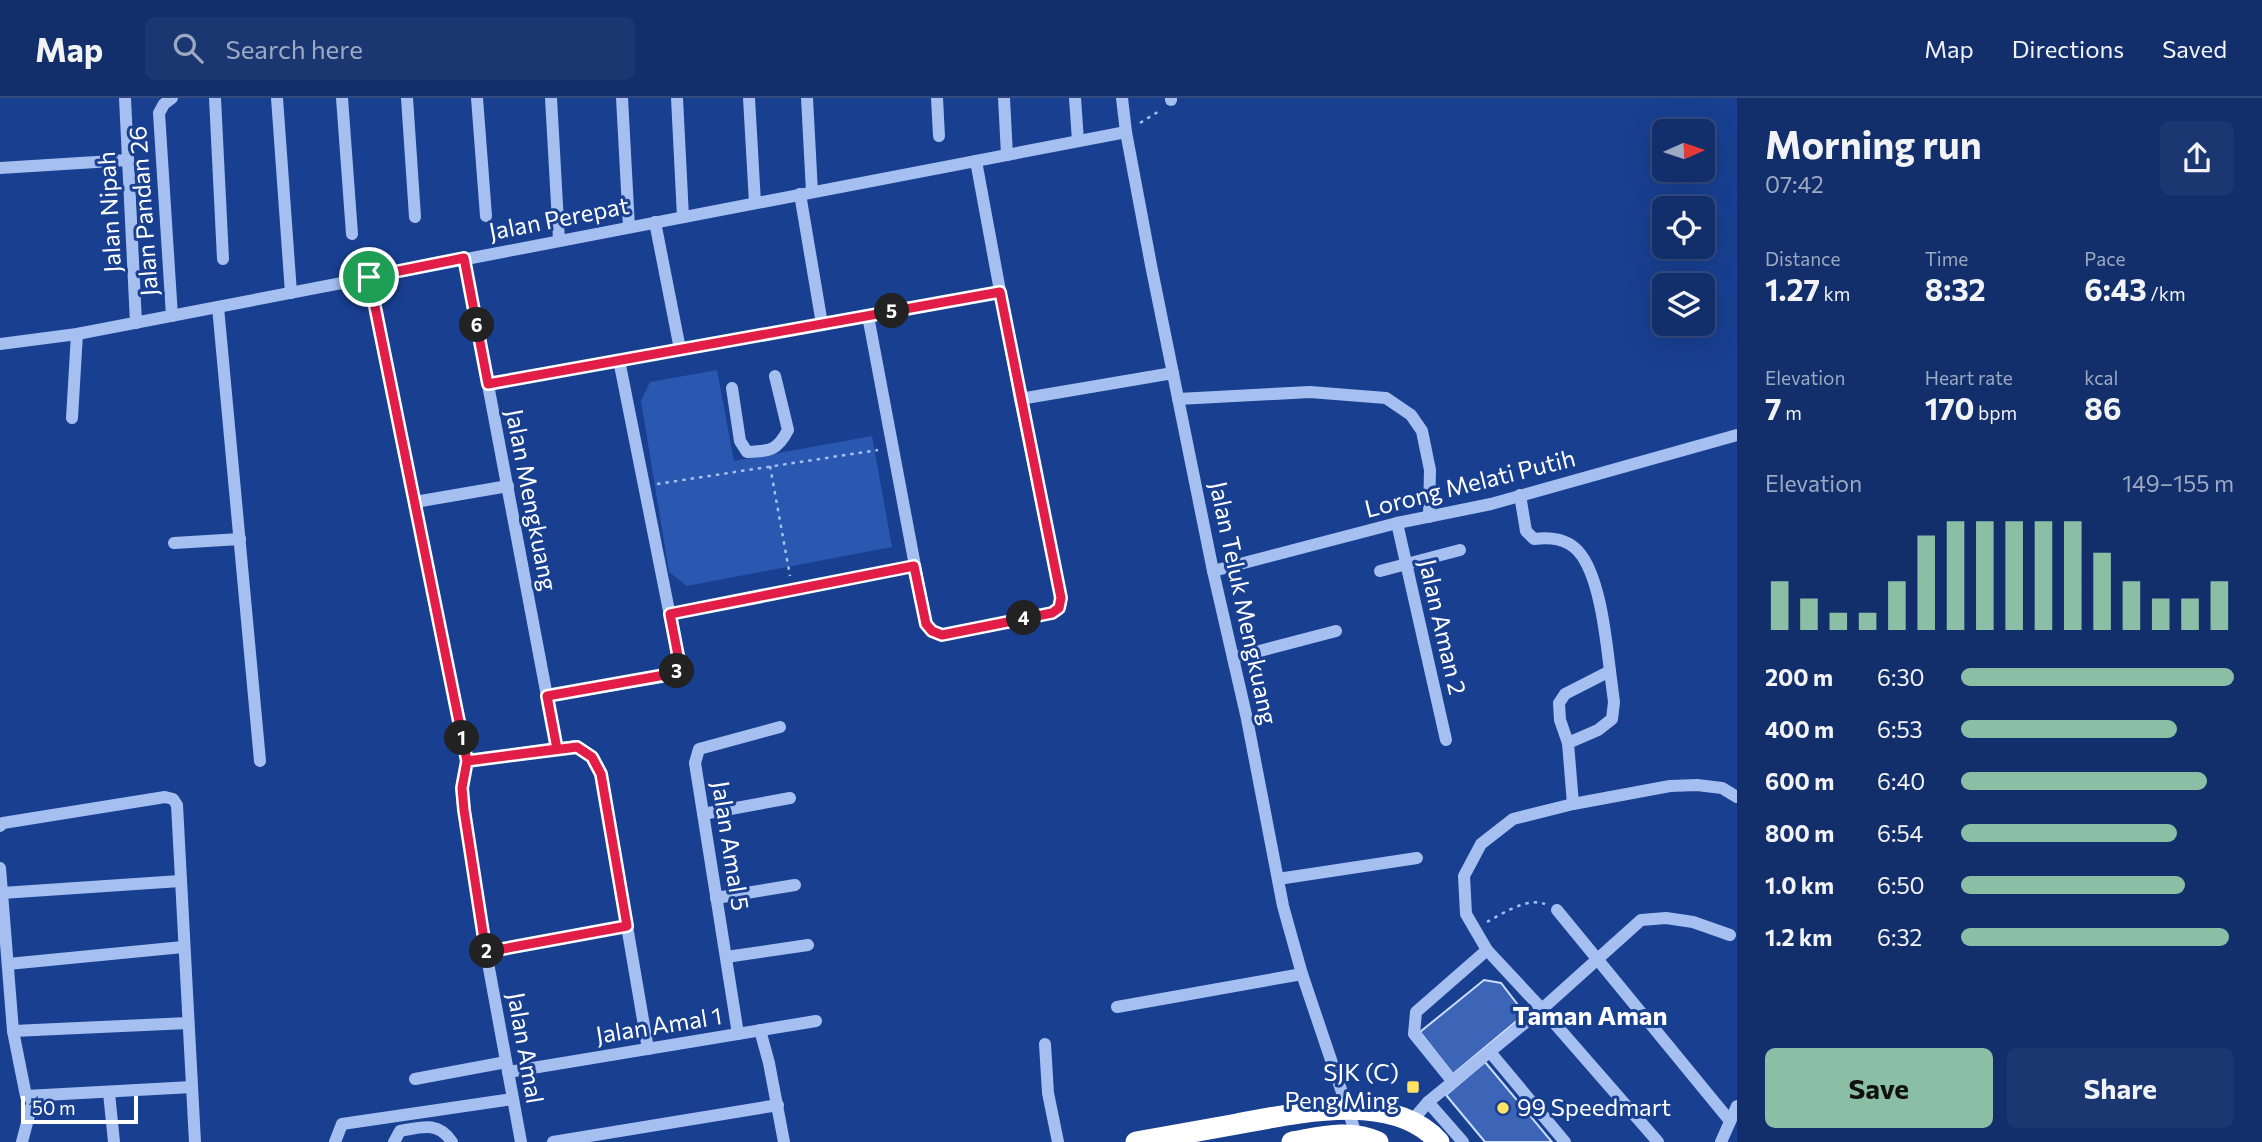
<!DOCTYPE html>
<meta charset="utf-8">
<style>
body{margin:0;font-family:Commissioner,sans-serif;background:#1b3772;color:#f1f3f6;height:100vh;display:flex;flex-direction:column;font-size:26px;white-space:nowrap}
*{box-sizing:border-box;margin:0}
p{font-size:23px;color:#9ca9c2}
.icon{flex:none;width:38px;height:38px;fill:none;stroke:currentColor;stroke-width:2;stroke-linecap:round;stroke-linejoin:round}
.map{position:relative;flex:1;overflow:hidden}
.panel{display:flex;flex-direction:column;background:#122f6c;width:525px}
.panel>*{flex:none}
.needle{width:46px;rotate:87deg}
.tools{position:absolute;left:1652px;top:21px;display:grid;gap:14px}
.tools a{display:grid;place-items:center;width:63px;height:63px;border-radius:10px;background:#122f6c;box-shadow:0 7px 28px #0002,0 0 0 2px #314a7f;font-size:35px}
.scale{position:absolute;left:21px;bottom:18px;width:117px;box-sizing:border-box;padding-left:7px;border:4px solid #fff;border-top:0;font-size:19px;line-height:24px;white-space:nowrap;color:#fff;-webkit-text-stroke:5px #183f90;paint-order:stroke}
.pin{position:absolute;display:grid;place-items:center;width:60px;height:60px;color:#fff;margin:-30px;border:4px solid #fff;border-radius:50%;box-shadow:0 2px 7px #0007}
.km{position:absolute;width:35px;height:35px;margin:-18px;border-radius:50%;background:#222;color:#fff;font-size:19px;line-height:35px;text-align:center}
.round{display:grid;place-items:center;flex:none;width:74px;height:74px;border-radius:10px;background:#1b3772}
.headline{display:flex;align-items:center;justify-content:space-between;height:119px;padding:0 28px}
h1{font-size:38px;font-weight:700;line-height:52px}
.metrics{display:grid;grid-template-columns:repeat(3,1fr);gap:10px;height:119px;padding:7px 28px}
.metrics div{display:grid;align-content:center}
.metrics b{font-size:30px;font-weight:700}
.metrics small{font-size:19px;font-weight:400}
.metrics p{font-size:19px}
.chart{height:196px;padding:14px 28px}
.chart p{display:flex;justify-content:space-between}
.chart svg{width:100%;height:126px;margin-top:7px;stroke:#8abfa5;stroke-width:6}
.button{display:flex;gap:14px;margin-top:auto;padding:14px 28px}
.button a{flex:1;height:80px;border-radius:10px;background:#8abfa5;color:#111;font-size:28px;font-weight:700;line-height:80px;text-align:center}
.button a+a{background:#1b3772;color:#f1f3f6}
ul{padding:0 28px;list-style:none;font-size:23px}
li{display:grid;grid-template-columns:112px 84px 1fr;align-items:center;height:52px}
li i{height:18px;border-radius:9px;background:#8abfa5}
header{display:flex;align-items:center;gap:42px;box-sizing:border-box;height:98px;padding:0 35px;background:#122f6c;border-bottom:2px solid #314a7f}
header strong{font-size:33px}
nav{display:flex;gap:38px;margin-inline-start:auto;font-size:24px}
.search{width:490px;height:63px;background:#1b3772;display:flex;align-items:center;gap:18px;box-sizing:border-box;padding:0 24px;border-radius:10px;color:#9ca9c2;font-size:26px}
main{display:flex;flex:1;min-height:0}
.map>svg:first-child{display:block}
</style>
<header>
<strong>Map</strong>
<div class="search"><svg class="icon" aria-label="search" viewBox="0 0 24 24"><circle cx="10" cy="10" r="6"/><path d="M15 15l6 6"/></svg>Search here</div>
<nav><a>Map</a><a>Directions</a><a>Saved</a></nav>
</header>
<main>
<div class="map">
<svg width="1737" height="1044" viewBox="0 0 1737 1044">
<rect width="100%" height="100%" fill="#183f90"/>
<!-- green -->
<path fill="#2a57af" d="M 717,272 L 734,363 L 872,338 L 892,449 L 687,488 L 669,474 L 641,303 L 650,284 Z"/>
<!-- building -->
<g fill="#3c65b7" stroke="#ccdcfb" stroke-width="2">
<path d="M 1484,882 L 1501,885 L 1525,916 L 1453,976 L 1420,934 Z"/>
<path d="M 1485,964 L 1552,1044 L 1485,1044 L 1446,997 Z"/>
</g>
<g fill="none" stroke-linecap="round" stroke-linejoin="round">
<!-- path -->
<g stroke="#a5bff0" stroke-width="2.5" stroke-dasharray="3.5 5" stroke-linecap="butt">
<path d="M 1140,25 L 1161,12"/>
<path d="M 770,368 L 790,478"/>
<path d="M 657,386 L 878,352"/>
<path d="M 1487,824 C 1502,816 1527,799 1545,806"/>
</g>
<!-- minor -->
<g stroke="#a5bff0" stroke-width="12">
<path d="M 125,0 L 136,225"/>
<path d="M 215,0 L 223,161"/>
<path d="M 277,0 L 291,195"/>
<path d="M 342,0 L 352,136"/>
<path d="M 407,0 L 415,119"/>
<path d="M 477,0 L 486,118"/>
<path d="M 551,0 L 559,142"/>
<path d="M 622,0 L 629,129"/>
<path d="M 677,0 L 683,119"/>
<path d="M 749,0 L 755,105"/>
<path d="M 807,0 L 812,94"/>
<path d="M 937,0 L 939,38"/>
<path d="M 1004,0 L 1007,57"/>
<path d="M 1075,0 L 1078,43"/>
<path d="M 1122,0 L 1126,34 L 1151,167 L 1213,473 L 1247,621 L 1283,808 L 1302,876 L 1356,1036"/>
<path d="M 1171,2 L 1171,0"/>
<path d="M 0,70 L 128,62"/>
<path d="M 800,96 L 822,226"/>
<path d="M 655,124 L 680,251"/>
<path d="M 464,160 L 557,651"/>
<path d="M 369,179 L 467,663 L 462,690 L 464,712 L 486,854 L 521,1044"/>
<path d="M 218,209 L 260,663"/>
<path d="M 172,218 L 159,15 L 164,6 L 172,0"/>
<path d="M 868,218 L 926,526 L 932,533 L 942,537 L 1052,515 L 1059,510 L 1061,500 L 1020,301 L 976,63"/>
<path d="M 0,246 L 77,236 L 1126,34"/>
<path d="M 488,286 L 1000,194"/>
<path d="M 732,290 L 740,343 L 747,354 C 770,353 777,353 788,332 L 775,278"/>
<path d="M 1020,301 L 1173,275"/>
<path d="M 1178,301 L 1310,294 L 1386,300 L 1411,317 L 1422,333 L 1430,372 L 1429,419"/>
<path d="M 72,320 L 77,236"/>
<path d="M 1520,397 L 1526,433 L 1534,441 C 1550,439 1566,440 1578,453 C 1600,477 1606,541 1610,573 L 1565,596 L 1559,605 L 1560,622 L 1568,645 L 1573,706"/>
<path d="M 415,404 L 508,388"/>
<path d="M 1397,425 L 1446,642"/>
<path d="M 174,445 L 240,441"/>
<path d="M 1213,473 L 1397,425 L 1491,406 L 1737,337"/>
<path d="M 1380,473 L 1460,452"/>
<path d="M 670,516 L 914,468"/>
<path d="M 1233,560 L 1336,533"/>
<path d="M 547,598 L 668,578 L 676,575 L 680,568 L 619,262"/>
<path d="M 1568,645 L 1598,632 L 1612,621 L 1614,604 L 1610,573"/>
<path d="M 467,663 L 577,648 L 592,659 L 601,676 L 648,951"/>
<path d="M 703,716 L 790,700"/>
<path d="M 0,728 L 3,725 L 165,699 L 173,701 L 177,707 L 195,1044"/>
<path d="M 0,770 L 13,933 L 26,998 L 192,989"/>
<path d="M 1278,781 L 1417,760"/>
<path d="M 2,795 L 180,783"/>
<path d="M 716,800 L 795,787"/>
<path d="M 1557,812 L 1730,1023"/>
<path d="M 486,854 L 627,828"/>
<path d="M 726,859 L 808,847"/>
<path d="M 8,866 L 183,849"/>
<path d="M 1117,909 L 1302,876"/>
<path d="M 760,932 L 769,965 L 784,1044"/>
<path d="M 13,933 L 188,925"/>
<path d="M 738,936 L 695,665 L 699,651 L 780,629"/>
<path d="M 1045,946 L 1048,995 L 1058,1044"/>
<path d="M 1490,954 L 1565,1044"/>
<path d="M 508,974 L 816,923"/>
<path d="M 415,981 L 506,964"/>
<path d="M 1453,984 L 1414,936 L 1416,914 L 1487,852"/>
<path d="M 109,995 L 114,1044"/>
<path d="M 1428,1004 L 1463,1044"/>
<path d="M 1411,1024 L 1428,1004 L 1542,911 L 1641,822 L 1666,820 L 1693,824 L 1730,837"/>
<path d="M 22,1044 L 34,998"/>
<path d="M 335,1044 L 342,1026 L 513,1001"/>
<path d="M 394,1044 L 400,1033 C 422,1029 438,1023 452,1044"/>
<path d="M 553,1044 L 778,1007"/>
<path d="M 1658,1044 L 1542,911 L 1487,852 L 1466,816 L 1464,778 L 1481,746 L 1513,721 L 1573,706 L 1670,688 L 1697,687 L 1722,690 L 1737,699"/>
<path d="M 1721,1044 L 1737,1008"/>
</g>
<!-- highway -->
<g stroke="#fff" stroke-width="21">
<path d="M 1136,1044 C 1170,1038 1203,1032 1237,1026 C 1297,1015 1393,992 1439,1044"/>
<path d="M 1292,1044 C 1321,1039 1350,1031 1378,1044"/>
</g>
</g>
<g fill="none" stroke-linecap="round" stroke-linejoin="round">
<!-- route casing -->
<g stroke="#fff" stroke-width="14">
<path id="route" d="M 369,179 L 467,663 L 577,649 L 592,659 L 601,676 L 627,828 L 486,854 L 464,712 L 462,690 L 467,663 L 557,651 L 547,598 L 676,575 L 680,568 L 670,516 L 914,468 L 926,526 L 932,533 L 942,537 L 1052,515 L 1059,510 L 1061,500 L 1000,194 L 488,286 L 464,160 L 369,179"/>
</g>
<!-- route -->
<use href="#route" stroke="#e11d48" stroke-width="9"/>
</g>
<!-- markers -->
<g fill="#ffe364" stroke="#183f90" stroke-width="2.5">
<rect x="1406" y="982" width="14" height="14" rx="3.5"/>
<circle cx="1503" cy="1010" r="7"/>
</g>
<g text-anchor="middle" stroke-width="6" stroke-linejoin="round" paint-order="stroke">
<!-- street labels -->
<g font-size="24" fill="#fff" stroke="#183f90">
<text transform="translate(144 113) rotate(-94)" y="8">Jalan Pandan 26</text>
<text transform="translate(110 114) rotate(-93)" y="8">Jalan Nipah</text>
<text transform="translate(559 121) rotate(-11)" y="8">Jalan Perepat</text>
<text transform="translate(1470 386) rotate(-14)" y="8">Lorong Melati Putih</text>
<text transform="translate(531 402) rotate(79)" y="8">Jalan Mengkuang</text>
<text transform="translate(1243 505) rotate(78)" y="8">Jalan Teluk Mengkuang</text>
<text transform="translate(1442 529) rotate(77)" y="8">Jalan Aman 2</text>
<text transform="translate(730 748) rotate(81)" y="8">Jalan Amal 5</text>
<text transform="translate(659 928) rotate(-9)" y="8">Jalan Amal 1</text>
<text transform="translate(525 950) rotate(80)" y="8">Jalan Amal</text>
</g>
<!-- poi labels -->
<g font-size="24" fill="#fff" stroke="#183f90" text-anchor="end">
<text x="1399" y="983">SJK (C)<tspan x="1399" dy="28">Peng Ming</tspan></text>
<text x="1517" y="1018" text-anchor="start">99 Speedmart</text>
</g>
<!-- neighbourhood labels -->
<g font-size="26" font-weight="bold" fill="#fff" stroke="#183f90">
<text x="1590" y="927">Taman Aman</text>
</g>
</g>
</svg>
<div class="tools">
<a><svg class="needle" viewBox="-14 -14 28 28"><path d="M0-13l5 13h-10z" fill="#e53935"/><path d="M0 13l5-13h-10z" fill="#9ca9c2"/></svg></a>
<a><svg class="icon" aria-label="locate" viewBox="0 0 24 24"><circle cx="12" cy="12" r="6"/><path d="M12 2v4M12 18v4M2 12h4M18 12h4"/></svg></a>
<a><svg class="icon" aria-label="layers" viewBox="0 0 24 24"><path d="M12 4l9 5-9 5-9-5zM3 14l9 5 9-5"/></svg></a>
</div>
<div class="scale">50 m</div>
<div class="pin" style="left:369px;top:179px;background:#1e9e55"><svg class="icon" aria-label="arrive" viewBox="0 0 24 24"><path d="M6 21V4h12l-3 4 3 4H6"/></svg></div>
<b class="km" style="left:462px;top:640px">1</b>
<b class="km" style="left:487px;top:853px">2</b>
<b class="km" style="left:677px;top:573px">3</b>
<b class="km" style="left:1024px;top:520px">4</b>
<b class="km" style="left:892px;top:213px">5</b>
<b class="km" style="left:477px;top:227px">6</b>
</div>
<section class="panel">
<div class="headline"><div><h1>Morning run</h1><p>07:42</p></div><a class="round"><svg class="icon" aria-label="share" viewBox="0 0 24 24"><path d="M12 15V3M7 8l5-5 5 5M5 13v7h14v-7"/></svg></a></div>
<div class="metrics">
<div><p>Distance</p><b>1.27<small> km</small></b></div>
<div><p>Time</p><b>8:32</b></div>
<div><p>Pace</p><b>6:43<small> /km</small></b></div>
</div>
<div class="metrics">
<div><p>Elevation</p><b>7<small> m</small></b></div>
<div><p>Heart rate</p><b>170<small> bpm</small></b></div>
<div><p>kcal</p><b>86</b></div>
</div>
<div class="chart"><p><span>Elevation</span>149–155 m</p>
<svg viewBox="0 0 160 44" preserveAspectRatio="none"><path d="M5 44V27M15 44V33M25 44V38M35 44V38M45 44V27M55 44V11M65 44V6M75 44V6M85 44V6M95 44V6M105 44V6M115 44V17M125 44V27M135 44V33M145 44V33M155 44V27"/></svg>
</div>
<ul>
<li><b>200 m</b>6:30<i style="width:100%"></i></li>
<li><b>400 m</b>6:53<i style="width:79%"></i></li>
<li><b>600 m</b>6:40<i style="width:90%"></i></li>
<li><b>800 m</b>6:54<i style="width:79%"></i></li>
<li><b>1.0 km</b>6:50<i style="width:82%"></i></li>
<li><b>1.2 km</b>6:32<i style="width:98%"></i></li>
</ul>
<div class="button"><a>Save</a><a>Share</a></div>
</section>
</main>
